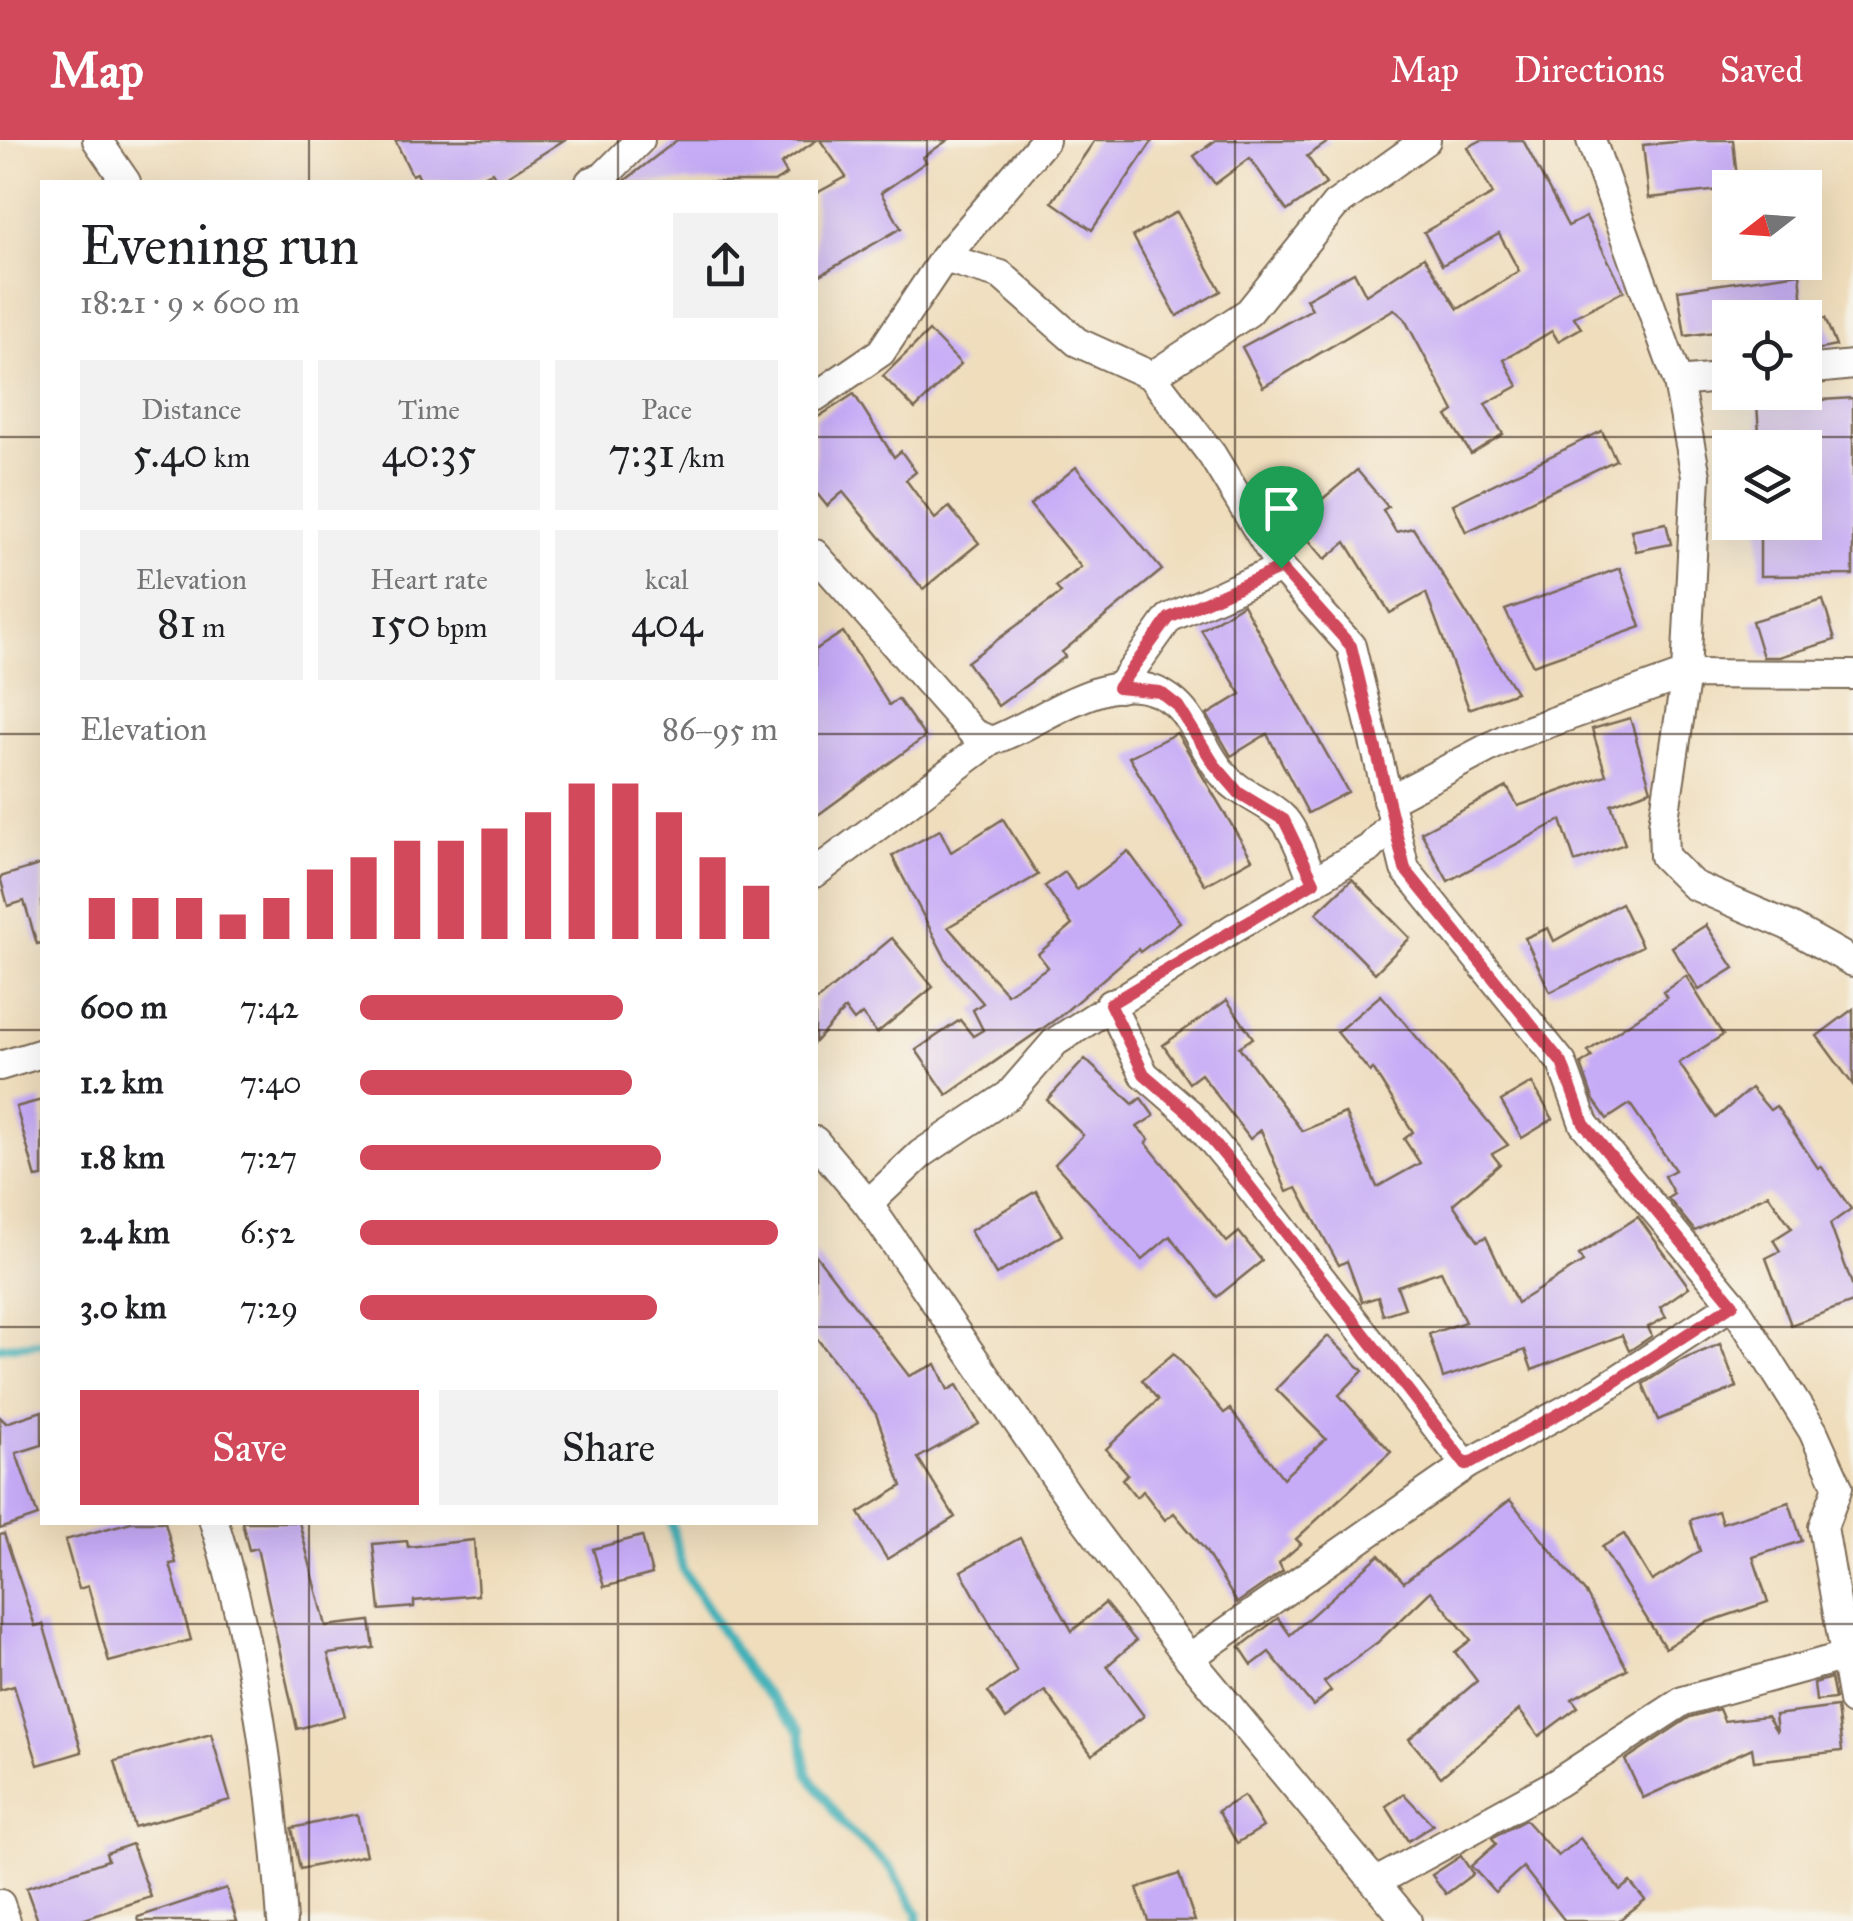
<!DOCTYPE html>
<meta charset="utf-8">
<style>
body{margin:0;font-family:"IM FELL Great Primer",serif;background:#f2f2f2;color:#202124;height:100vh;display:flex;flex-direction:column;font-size:38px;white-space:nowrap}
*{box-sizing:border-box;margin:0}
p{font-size:32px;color:#757577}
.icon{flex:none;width:55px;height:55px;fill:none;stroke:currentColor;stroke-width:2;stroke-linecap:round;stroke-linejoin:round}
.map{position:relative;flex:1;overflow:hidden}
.details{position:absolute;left:40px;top:40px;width:778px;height:1345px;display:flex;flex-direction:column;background:#fff;border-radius:0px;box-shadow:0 10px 40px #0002}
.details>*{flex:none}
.needle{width:65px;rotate:253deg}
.controls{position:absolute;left:1712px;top:30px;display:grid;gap:20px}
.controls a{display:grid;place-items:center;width:110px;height:110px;border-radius:0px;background:#fff;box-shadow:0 10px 40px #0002;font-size:50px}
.pin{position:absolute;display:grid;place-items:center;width:85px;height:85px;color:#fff;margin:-102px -42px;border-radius:50% 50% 50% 0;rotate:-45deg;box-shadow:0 0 10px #0007}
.pin .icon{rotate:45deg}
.round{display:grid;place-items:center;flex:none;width:105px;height:105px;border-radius:0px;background:#f2f2f2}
.head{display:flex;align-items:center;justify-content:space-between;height:170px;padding:0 40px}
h1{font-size:55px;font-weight:600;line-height:75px}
.metrics{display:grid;grid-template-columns:repeat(3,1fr);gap:15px;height:170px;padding:10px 40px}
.metrics div{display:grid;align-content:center;border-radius:0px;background:#f2f2f2;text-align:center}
.metrics b{font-size:42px;font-weight:600}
.metrics small{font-size:28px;font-weight:400}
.metrics p{font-size:28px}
.chart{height:280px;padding:20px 40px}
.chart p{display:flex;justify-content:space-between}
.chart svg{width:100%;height:180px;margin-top:10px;stroke:#d1495b;stroke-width:6}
.action{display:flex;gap:20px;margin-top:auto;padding:20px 40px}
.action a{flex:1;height:115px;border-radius:0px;background:#d1495b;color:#fff;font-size:40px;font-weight:600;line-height:115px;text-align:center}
.action a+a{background:#f2f2f2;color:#202124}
ul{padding:0 40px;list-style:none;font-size:32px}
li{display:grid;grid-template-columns:160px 120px 1fr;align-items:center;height:75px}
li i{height:25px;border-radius:12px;background:#d1495b}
header{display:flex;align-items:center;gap:60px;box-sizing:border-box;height:140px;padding:0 50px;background:#d1495b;color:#fff}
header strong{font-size:48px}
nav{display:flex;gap:55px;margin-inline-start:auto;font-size:35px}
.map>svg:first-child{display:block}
</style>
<header>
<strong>Map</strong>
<nav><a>Map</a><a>Directions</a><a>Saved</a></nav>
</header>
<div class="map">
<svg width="1853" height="1781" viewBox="0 0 1853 1781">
<rect width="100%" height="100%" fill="#f7f3e8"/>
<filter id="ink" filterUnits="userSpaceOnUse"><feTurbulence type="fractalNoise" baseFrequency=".01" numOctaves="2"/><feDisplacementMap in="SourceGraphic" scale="20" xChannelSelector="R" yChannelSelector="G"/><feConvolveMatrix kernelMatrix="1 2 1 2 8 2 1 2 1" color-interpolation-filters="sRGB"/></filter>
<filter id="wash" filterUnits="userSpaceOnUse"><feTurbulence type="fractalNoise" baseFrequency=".0048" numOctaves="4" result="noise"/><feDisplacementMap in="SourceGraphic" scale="40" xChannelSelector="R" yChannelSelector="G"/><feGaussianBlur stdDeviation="2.25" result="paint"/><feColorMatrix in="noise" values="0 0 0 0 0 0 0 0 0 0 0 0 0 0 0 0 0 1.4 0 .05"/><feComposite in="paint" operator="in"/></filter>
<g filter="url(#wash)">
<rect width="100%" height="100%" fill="#efddbc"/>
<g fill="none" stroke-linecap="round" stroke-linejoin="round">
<!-- stream -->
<g stroke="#3fb0b8" stroke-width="9">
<path d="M 0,1207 L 42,1203"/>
<path d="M 671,1382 L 683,1430 L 748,1532 L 800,1592 L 808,1634 L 845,1687 L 891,1728 L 918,1773 L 917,1781"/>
</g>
</g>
<g id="blocks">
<!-- building -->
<g fill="#c6abf7">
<path d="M 395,0 L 564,0 L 498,42 L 492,32 L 470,42 L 421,42 L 417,33 L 412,35 Z"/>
<path d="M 677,0 L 817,0 L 781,24 L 787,34 L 774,42 L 623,42 Z"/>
<path d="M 820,0 L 948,0 L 923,17 L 926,22 L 881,53 L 901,88 L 815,138 L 815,54 L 846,37 Z"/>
<path d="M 1095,0 L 1153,0 L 1092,90 L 1052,62 Z"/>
<path d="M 1216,0 L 1331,0 L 1307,16 L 1326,44 L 1287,71 L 1250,18 L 1215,44 L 1194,16 Z"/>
<path d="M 1482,0 L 1523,0 L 1568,86 L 1586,77 L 1624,151 L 1574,177 L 1581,188 L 1558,201 L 1552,191 L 1504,220 L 1518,246 L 1485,264 L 1503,294 L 1471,314 L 1447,276 L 1454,271 L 1404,178 L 1394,169 L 1263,247 L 1242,207 L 1312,169 L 1306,159 L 1354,132 L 1366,155 L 1424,117 L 1458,169 L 1519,131 L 1499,94 L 1442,125 L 1424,92 L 1493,54 L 1468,7 Z"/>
<path d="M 1697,0 L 1733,0 L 1738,48 L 1649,58 L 1643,5 Z"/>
<path d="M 1177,72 L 1221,151 L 1177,176 L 1133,96 Z"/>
<path d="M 1800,133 L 1804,178 L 1730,178 L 1730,190 L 1685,196 L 1678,150 Z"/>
<path d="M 1825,178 L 1836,206 L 1805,212 L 1805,185 Z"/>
<path d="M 929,191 L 961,224 L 915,269 L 883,236 Z"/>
<path d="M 854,254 L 894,317 L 901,311 L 916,332 L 906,340 L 935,379 L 949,367 L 979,403 L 923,449 L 843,352 L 827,366 L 815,351 L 815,279 Z"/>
<path d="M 1853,258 L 1853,435 L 1760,436 L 1760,382 L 1805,382 L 1805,308 L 1760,308 L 1757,264 Z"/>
<path d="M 1602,291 L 1616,320 L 1466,392 L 1453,364 Z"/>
<path d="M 1076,327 L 1162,430 L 1062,512 L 1065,517 L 998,566 L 967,522 L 1061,453 L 1056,447 L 1081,427 L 1030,365 Z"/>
<path d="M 1357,330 L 1388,367 L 1383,370 L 1396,392 L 1413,388 L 1516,552 L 1469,569 L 1426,453 L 1390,473 L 1346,402 L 1325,419 L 1294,383 Z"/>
<path d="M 1666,383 L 1671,404 L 1636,411 L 1631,390 Z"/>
<path d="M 1620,428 L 1641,487 L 1533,525 L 1505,470 Z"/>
<path d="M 1823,460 L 1835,500 L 1779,517 L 1763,517 L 1752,481 Z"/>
<path d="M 1243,464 L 1348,652 L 1308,673 L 1267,594 L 1231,616 L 1207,575 L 1241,554 L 1201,490 Z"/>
<path d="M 843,492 L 889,565 L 898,559 L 925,597 L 815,677 L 815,510 Z"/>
<path d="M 1630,578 L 1651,650 L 1611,664 L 1625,704 L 1575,722 L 1561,680 L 1448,741 L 1421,692 L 1507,647 L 1518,666 L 1606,635 L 1592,589 Z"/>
<path d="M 1177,593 L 1252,719 L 1205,745 L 1129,617 Z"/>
<path d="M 1003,679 L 1038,735 L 948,787 L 1007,854 L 1048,827 L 1038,814 L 1072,785 L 1045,746 L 1065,732 L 1077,750 L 1128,711 L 1180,782 L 1140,812 L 1138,809 L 1059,877 L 947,955 L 916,910 L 960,880 L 973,896 L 983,890 L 973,870 L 983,863 L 947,821 L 892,716 L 940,690 L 951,712 Z"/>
<path d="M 42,724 L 42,803 L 37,804 L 24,761 L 8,766 L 0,737 Z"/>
<path d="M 1352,739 L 1410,798 L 1375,833 L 1316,773 Z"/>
<path d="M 1621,763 L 1642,806 L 1550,852 L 1525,798 L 1548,788 L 1554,801 Z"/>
<path d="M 1706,785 L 1734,828 L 1699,850 L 1672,807 Z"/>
<path d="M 892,798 L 933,847 L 877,893 L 862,874 L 854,881 L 845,869 L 815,902 L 815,862 Z"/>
<path d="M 1686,836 L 1723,895 L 1679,923 L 1716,978 L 1751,948 L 1770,970 L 1776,966 L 1818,1028 L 1821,1026 L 1851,1069 L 1830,1084 L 1853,1147 L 1853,1162 L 1791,1185 L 1766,1118 L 1780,1111 L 1773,1100 L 1792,1088 L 1768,1054 L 1695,1091 L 1668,1058 L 1674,1054 L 1664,1036 L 1675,1030 L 1630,964 L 1607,979 L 1593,959 L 1581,924 L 1592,917 L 1588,911 L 1667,858 L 1663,852 Z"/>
<path d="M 1381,855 L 1508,1005 L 1492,1014 L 1500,1024 L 1453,1064 L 1478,1101 L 1486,1097 L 1517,1163 L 1583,1122 L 1579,1115 L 1638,1077 L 1689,1147 L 1660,1167 L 1666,1177 L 1648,1187 L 1652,1196 L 1629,1211 L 1622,1195 L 1532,1230 L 1525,1210 L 1443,1238 L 1429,1194 L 1465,1182 L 1441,1131 L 1397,1146 L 1405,1168 L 1383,1175 L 1378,1157 L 1362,1162 L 1347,1121 L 1339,1125 L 1297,1048 L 1287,1052 L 1261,990 L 1250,999 L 1201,934 L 1189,943 L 1163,905 L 1227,860 L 1253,898 L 1239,907 L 1302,991 L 1345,973 L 1377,1047 L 1420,1023 L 1404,999 L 1413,992 L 1373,929 L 1370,932 L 1337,892 Z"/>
<path d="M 1853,869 L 1853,945 L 1817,896 Z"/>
<path d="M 1085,919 L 1133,964 L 1141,958 L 1154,976 L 1137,987 L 1149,999 L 1146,1003 L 1227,1102 L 1239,1092 L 1262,1121 L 1217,1157 L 1170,1096 L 1142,1120 L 1055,1024 L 1083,995 L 1047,960 Z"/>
<path d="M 1532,943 L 1553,979 L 1522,998 L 1501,961 Z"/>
<path d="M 42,960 L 42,1037 L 36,1038 L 16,967 Z"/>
<path d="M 1036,1051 L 1062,1095 L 996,1135 L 970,1091 Z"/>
<path d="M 815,1114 L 909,1236 L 936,1224 L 948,1250 L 957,1245 L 979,1284 L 918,1318 L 955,1377 L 887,1419 L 859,1373 L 902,1346 L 876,1274 L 815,1196 Z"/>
<path d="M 1328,1196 L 1363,1231 L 1339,1255 L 1391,1312 L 1296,1399 L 1301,1404 L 1279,1423 L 1283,1431 L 1237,1463 L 1205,1410 L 1174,1373 L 1165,1380 L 1143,1351 L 1136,1357 L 1122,1339 L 1128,1334 L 1106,1309 L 1158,1260 L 1142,1240 L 1174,1213 L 1224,1273 L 1230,1269 L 1283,1338 L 1326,1299 L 1276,1249 Z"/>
<path d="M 1720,1204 L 1737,1247 L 1658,1280 L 1643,1244 L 1677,1222 Z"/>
<path d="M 42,1271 L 42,1305 L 16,1313 L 38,1376 L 0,1389 L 0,1277 L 6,1283 Z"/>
<path d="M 1510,1360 L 1587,1455 L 1627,1529 L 1572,1559 L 1578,1567 L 1539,1596 L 1519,1570 L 1441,1637 L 1409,1599 L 1477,1541 L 1455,1512 L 1471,1500 L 1431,1451 L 1378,1502 L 1324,1542 L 1331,1551 L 1313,1566 L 1269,1512 L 1252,1525 L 1240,1507 L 1278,1478 L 1290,1495 L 1379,1415 L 1404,1442 Z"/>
<path d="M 1789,1362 L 1802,1401 L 1753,1417 L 1768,1462 L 1705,1483 L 1665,1508 L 1602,1407 L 1624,1394 L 1652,1441 L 1700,1411 L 1690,1380 L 1718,1371 L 1722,1383 Z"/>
<path d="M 131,1382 L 165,1382 L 176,1423 L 170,1424 L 191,1500 L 109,1522 L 88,1446 L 79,1449 L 65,1400 Z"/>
<path d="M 242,1382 L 299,1382 L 326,1486 L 370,1481 L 374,1508 L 328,1514 L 345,1576 L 297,1589 L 257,1408 L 249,1410 Z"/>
<path d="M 4,1394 L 35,1486 L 43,1484 L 82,1612 L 38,1625 L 14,1546 L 0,1550 L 0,1395 Z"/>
<path d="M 642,1396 L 652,1434 L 604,1447 L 593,1409 Z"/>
<path d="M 1020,1398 L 1072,1491 L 1105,1463 L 1136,1501 L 1107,1526 L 1144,1576 L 1092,1615 L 1045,1551 L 1006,1579 L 988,1552 L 1017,1532 L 961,1431 Z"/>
<path d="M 474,1400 L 478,1455 L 414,1461 L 414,1467 L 380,1470 L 373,1404 L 407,1401 L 408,1407 Z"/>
<path d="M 1831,1538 L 1835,1559 L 1816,1561 L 1814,1543 Z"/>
<path d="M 1837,1567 L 1842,1611 L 1754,1621 L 1752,1608 L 1643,1658 L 1625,1620 L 1690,1577 L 1719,1569 L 1724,1581 L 1767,1576 L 1777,1592 L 1775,1575 Z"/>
<path d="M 211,1594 L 230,1660 L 134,1687 L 115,1621 Z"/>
<path d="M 1404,1654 L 1433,1685 L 1408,1701 L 1386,1666 Z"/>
<path d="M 1244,1656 L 1263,1687 L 1237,1703 L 1218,1671 Z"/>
<path d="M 357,1674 L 366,1715 L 300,1729 L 292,1688 Z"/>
<path d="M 1525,1680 L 1558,1716 L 1580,1698 L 1620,1750 L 1630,1742 L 1645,1760 L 1618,1781 L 1565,1781 L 1523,1727 L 1495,1752 L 1471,1726 L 1496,1704 L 1492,1698 Z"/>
<path d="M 132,1704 L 151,1757 L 79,1781 L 38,1781 L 26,1748 L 108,1720 L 106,1713 Z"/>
<path d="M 1461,1716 L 1473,1734 L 1446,1754 L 1432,1735 Z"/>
<path d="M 1179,1734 L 1195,1781 L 1148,1781 L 1137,1748 Z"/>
<path d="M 226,1748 L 237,1781 L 139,1781 L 138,1777 Z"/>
</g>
</g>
</g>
<g filter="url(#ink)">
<use href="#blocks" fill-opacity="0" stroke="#7a6955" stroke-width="2.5"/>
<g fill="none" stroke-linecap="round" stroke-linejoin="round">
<!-- minor casing -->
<g stroke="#7a6955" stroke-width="32">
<g id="minor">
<path d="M 97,0 L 126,42"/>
<path d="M 1591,0 L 1678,242 L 1696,336 L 1686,534 L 1663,685 L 1664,716 L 1693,745 L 1787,785 L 1853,822"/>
<path d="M 590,42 L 603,37 L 640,0"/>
<path d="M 944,118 L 1001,135 L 1077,202 L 1152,236 L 1212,315 L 1281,428 L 1351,506 L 1405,729 L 1562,923 L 1584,984 L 1733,1164 L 1813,1291 L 1838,1347 L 1823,1387 L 1853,1561"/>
<path d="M 1805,230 L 1853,225"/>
<path d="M 1152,236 L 1249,172 L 1335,65 L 1426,0"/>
<path d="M 1678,242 L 1730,237"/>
<path d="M 815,257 L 881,212 L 944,118 L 1045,0"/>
<path d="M 815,414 L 973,593 L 991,601 C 1043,584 1120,514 1176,564 C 1197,583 1204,612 1223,634 C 1241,656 1267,660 1284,679 C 1298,696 1305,723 1314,742"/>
<path d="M 1119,548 L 1169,478 L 1281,428"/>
<path d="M 1387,661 L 1507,598 L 1686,534 L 1853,535"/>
<path d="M 815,733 L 991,601"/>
<path d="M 1110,864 L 1144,934 L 1189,973 L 1240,1034 L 1466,1325"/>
<path d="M 0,926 L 42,913"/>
<path d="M 815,1001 L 868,1064 L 1080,1373 L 1189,1518 L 1407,1781"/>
<path d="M 868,1064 L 921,1014 L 1009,955 L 1055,902 L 1235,787 L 1370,708 L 1391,685"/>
<path d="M 214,1382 C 255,1511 273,1647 282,1781"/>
<path d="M 1189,1518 L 1466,1325 L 1602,1250 L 1733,1164"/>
<path d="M 1378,1741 L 1557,1643 L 1683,1561 L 1853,1514"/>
<path d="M 0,1764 L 6,1781"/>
</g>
</g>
<!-- minor -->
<use href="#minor" stroke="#fff" stroke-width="28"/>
</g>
</g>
<g fill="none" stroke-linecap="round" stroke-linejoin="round" filter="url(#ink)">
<!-- route casing -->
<g stroke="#fff" stroke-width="20">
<path id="route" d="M 1281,428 L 1351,506 L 1405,729 L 1562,923 L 1584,984 L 1733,1164 L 1602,1250 L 1466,1325 L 1240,1034 L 1189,973 L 1144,934 L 1110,864 L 1314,742 L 1284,680 L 1239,653 L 1214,624 L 1178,566 L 1160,552 L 1118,548 L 1169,478 Z"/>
</g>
<!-- route -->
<use href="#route" stroke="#d1495b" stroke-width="12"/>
</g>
<!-- grid -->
<path fill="none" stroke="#3b2a1e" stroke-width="2.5" stroke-opacity="0.55" d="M 309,0 L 309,42M 618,0 L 618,42M 927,0 L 927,1781M 1235,0 L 1235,1781M 1544,0 L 1544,1781M 0,297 L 42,297M 815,297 L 1853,297M 0,594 L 42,594M 815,594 L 1853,594M 0,890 L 42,890M 815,890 L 1853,890M 0,1187 L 42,1187M 815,1187 L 1853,1187M 309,1382 L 309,1781M 618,1382 L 618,1781M 0,1484 L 1853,1484"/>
</svg>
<div class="controls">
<a><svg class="needle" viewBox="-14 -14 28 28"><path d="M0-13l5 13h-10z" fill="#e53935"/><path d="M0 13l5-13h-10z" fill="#757577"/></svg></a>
<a><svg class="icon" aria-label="locate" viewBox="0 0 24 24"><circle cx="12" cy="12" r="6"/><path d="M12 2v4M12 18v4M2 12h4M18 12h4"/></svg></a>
<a><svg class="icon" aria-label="layers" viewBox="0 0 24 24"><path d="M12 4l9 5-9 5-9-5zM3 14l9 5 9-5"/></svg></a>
</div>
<div class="pin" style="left:1281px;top:428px;background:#1e9e55"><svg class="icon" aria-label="arrive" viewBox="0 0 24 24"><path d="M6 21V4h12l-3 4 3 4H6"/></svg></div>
<section class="details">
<div class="head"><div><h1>Evening run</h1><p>18:21 · 9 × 600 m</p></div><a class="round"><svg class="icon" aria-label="share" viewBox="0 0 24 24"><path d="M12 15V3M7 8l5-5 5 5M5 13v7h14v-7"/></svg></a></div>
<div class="metrics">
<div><p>Distance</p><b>5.40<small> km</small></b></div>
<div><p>Time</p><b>40:35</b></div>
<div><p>Pace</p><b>7:31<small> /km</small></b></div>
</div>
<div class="metrics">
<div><p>Elevation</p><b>81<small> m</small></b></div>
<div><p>Heart rate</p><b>150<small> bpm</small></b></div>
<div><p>kcal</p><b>404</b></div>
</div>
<div class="chart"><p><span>Elevation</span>86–95 m</p>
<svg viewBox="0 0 160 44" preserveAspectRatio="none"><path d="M5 44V34M15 44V34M25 44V34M35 44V38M45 44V34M55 44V27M65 44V24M75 44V20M85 44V20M95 44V17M105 44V13M115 44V6M125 44V6M135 44V13M145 44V24M155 44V31"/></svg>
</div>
<ul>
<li><b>600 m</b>7:42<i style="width:63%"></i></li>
<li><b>1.2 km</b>7:40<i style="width:65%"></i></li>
<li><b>1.8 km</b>7:27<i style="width:72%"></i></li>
<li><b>2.4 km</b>6:52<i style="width:100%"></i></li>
<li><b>3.0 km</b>7:29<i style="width:71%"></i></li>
</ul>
<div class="action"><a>Save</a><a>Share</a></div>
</section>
</div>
